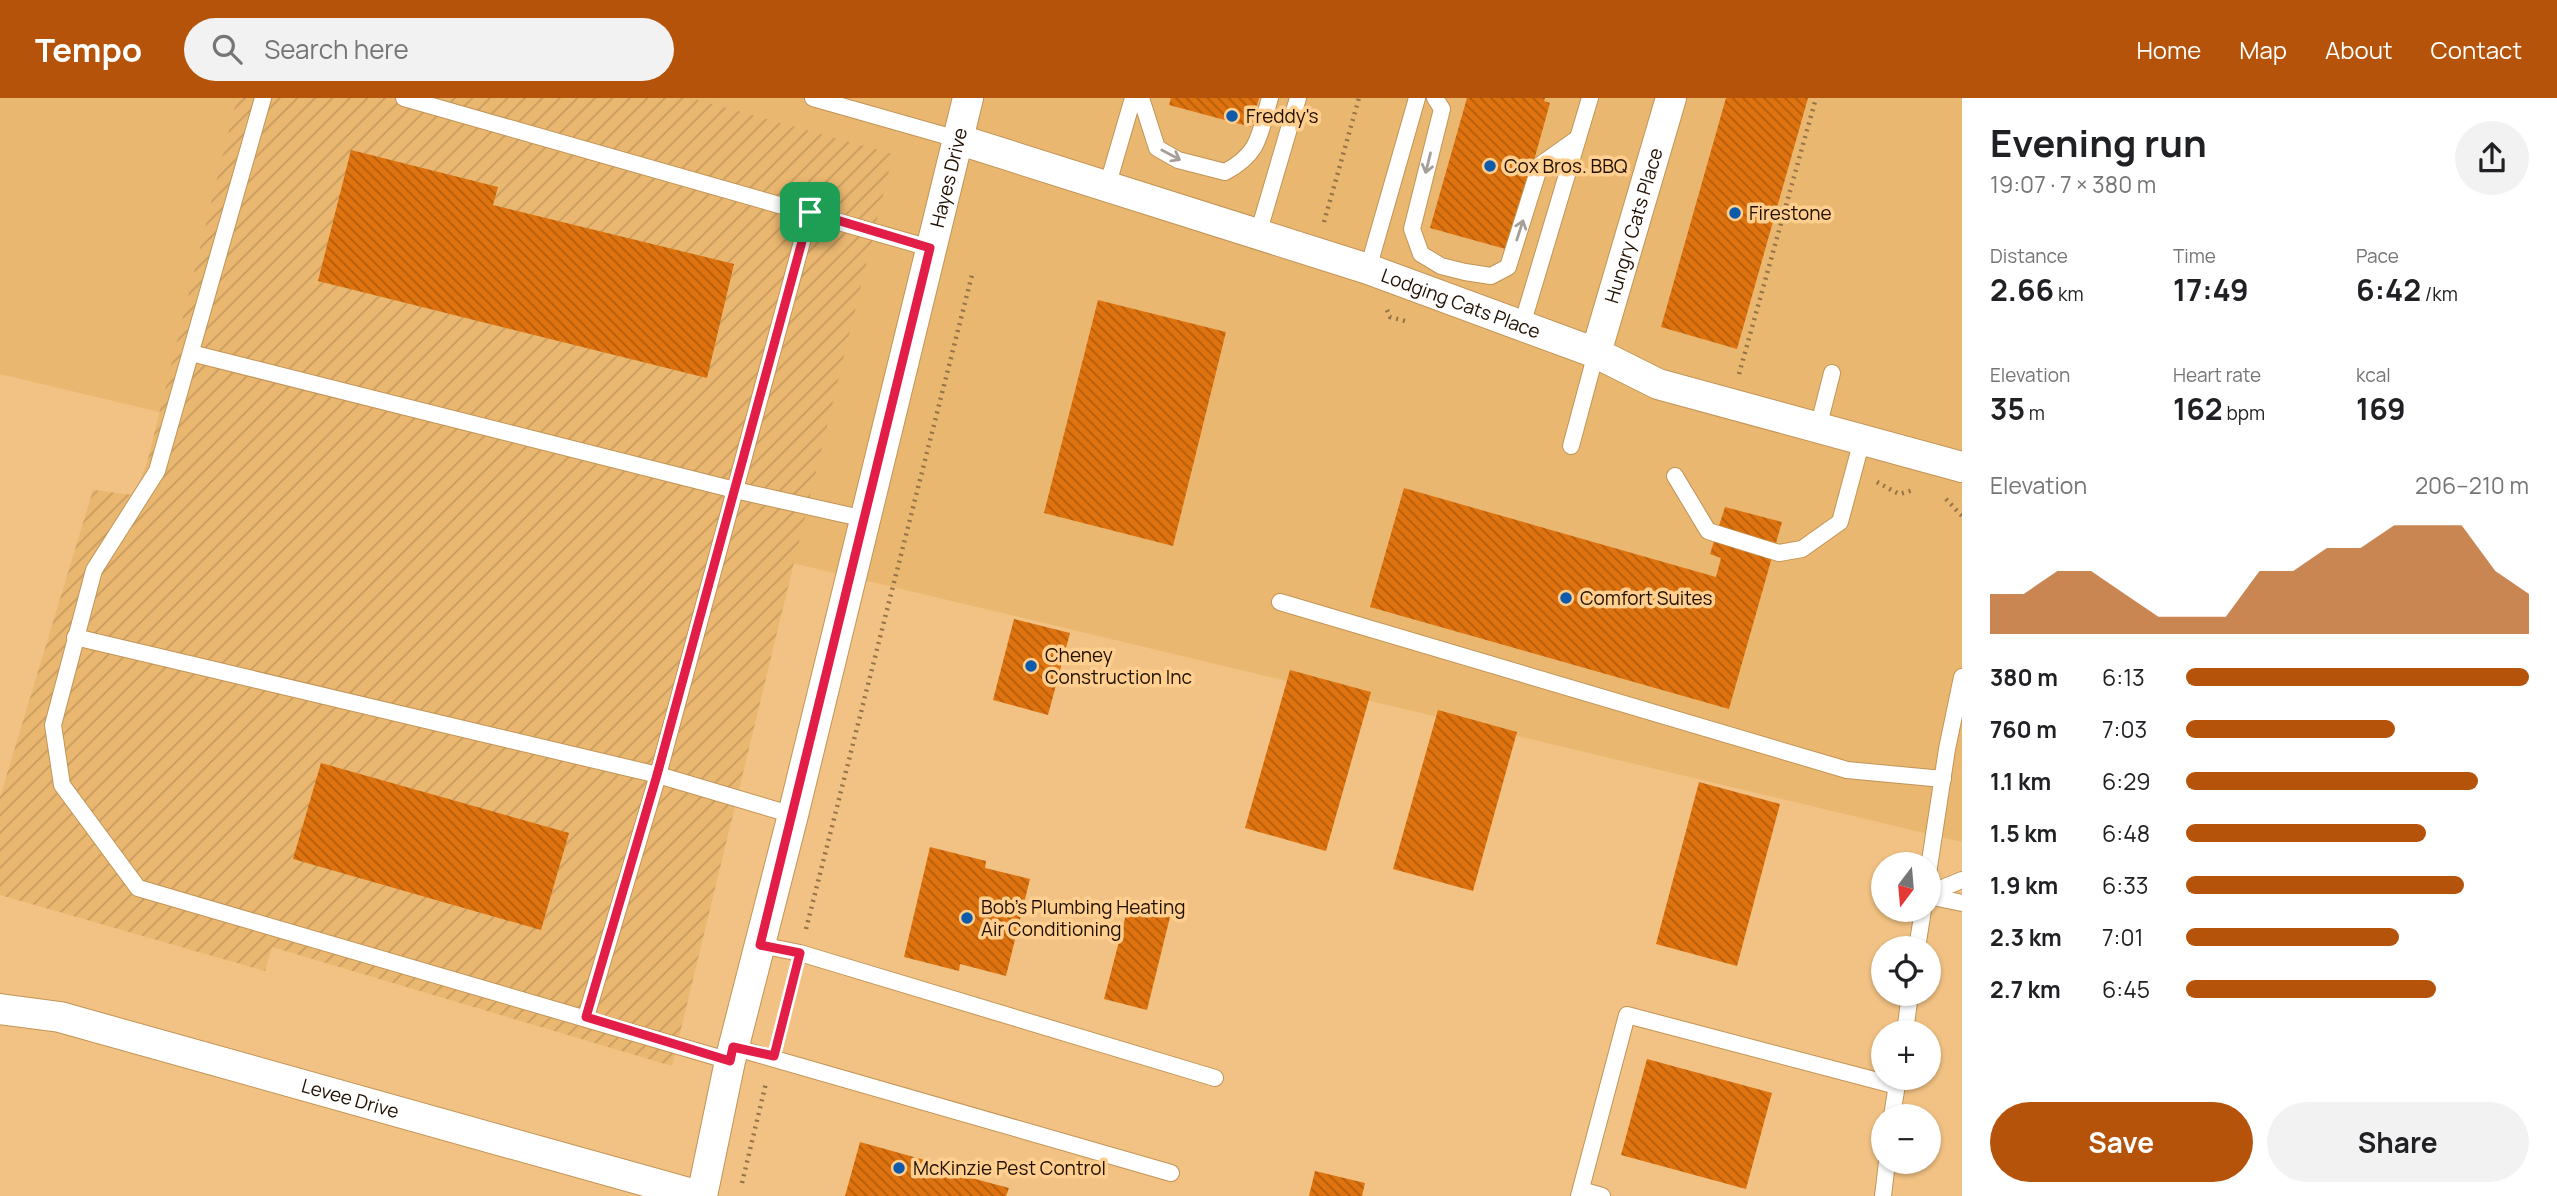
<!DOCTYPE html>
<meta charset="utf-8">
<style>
body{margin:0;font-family:Manrope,sans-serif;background:#f2f2f2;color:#202124;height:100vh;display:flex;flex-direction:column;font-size:26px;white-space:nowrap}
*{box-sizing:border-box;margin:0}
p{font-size:23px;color:#757577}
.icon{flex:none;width:38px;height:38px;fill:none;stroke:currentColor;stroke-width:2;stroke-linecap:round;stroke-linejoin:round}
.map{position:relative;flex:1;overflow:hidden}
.drawer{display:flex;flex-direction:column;background:#fff;width:595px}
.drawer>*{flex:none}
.needle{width:46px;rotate:196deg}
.fabs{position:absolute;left:1871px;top:754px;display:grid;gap:14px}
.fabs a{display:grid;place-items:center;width:70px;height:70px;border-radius:50%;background:#fff;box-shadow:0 2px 5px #0004;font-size:35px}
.pin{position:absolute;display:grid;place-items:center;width:60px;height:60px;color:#fff;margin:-30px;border-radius:14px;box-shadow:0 4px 10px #0006}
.round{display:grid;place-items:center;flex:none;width:74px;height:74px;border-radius:37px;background:#f2f2f2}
.head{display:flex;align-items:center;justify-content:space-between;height:119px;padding:0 28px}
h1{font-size:38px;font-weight:700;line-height:52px}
.figures{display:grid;grid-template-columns:repeat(3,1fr);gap:10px;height:119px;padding:7px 28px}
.figures div{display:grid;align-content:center}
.figures b{font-size:30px;font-weight:700}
.figures small{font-size:19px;font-weight:400}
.figures p{font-size:19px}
.chart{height:196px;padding:14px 28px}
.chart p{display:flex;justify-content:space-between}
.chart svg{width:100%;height:126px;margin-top:7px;fill:#b45309;opacity:.7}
.cta{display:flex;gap:14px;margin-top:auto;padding:14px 28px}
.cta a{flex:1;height:80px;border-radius:42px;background:#b45309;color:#fff;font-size:28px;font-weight:700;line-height:80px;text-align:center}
.cta a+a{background:#f2f2f2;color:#202124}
ul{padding:0 28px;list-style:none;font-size:23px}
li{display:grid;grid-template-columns:112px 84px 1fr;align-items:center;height:52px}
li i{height:18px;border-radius:9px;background:#b45309}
header{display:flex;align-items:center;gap:42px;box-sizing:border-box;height:98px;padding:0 35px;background:#b45309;color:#fff}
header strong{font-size:33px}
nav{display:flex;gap:38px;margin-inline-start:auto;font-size:24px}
.search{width:490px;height:63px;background:#f2f2f2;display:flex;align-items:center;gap:18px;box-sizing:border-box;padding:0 24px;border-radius:38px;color:#757577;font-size:26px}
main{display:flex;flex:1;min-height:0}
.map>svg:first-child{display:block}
</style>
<header>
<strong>Tempo</strong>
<div class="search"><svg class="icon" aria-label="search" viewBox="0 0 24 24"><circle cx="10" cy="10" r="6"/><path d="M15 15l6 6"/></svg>Search here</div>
<nav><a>Home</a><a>Map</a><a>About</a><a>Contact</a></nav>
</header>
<main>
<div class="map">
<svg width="1962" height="1098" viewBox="0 0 1962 1098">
<defs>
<pattern id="industrial-furrows" width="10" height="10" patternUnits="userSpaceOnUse" patternTransform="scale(1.75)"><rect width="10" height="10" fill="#eab770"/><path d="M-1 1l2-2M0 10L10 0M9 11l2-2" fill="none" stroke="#c89c5f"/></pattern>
<pattern id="building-back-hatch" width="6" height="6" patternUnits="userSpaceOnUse" patternTransform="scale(1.75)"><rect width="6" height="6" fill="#de730f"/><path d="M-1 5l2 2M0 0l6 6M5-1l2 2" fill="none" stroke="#b45d0c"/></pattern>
</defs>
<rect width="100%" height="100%" fill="#f1c283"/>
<!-- built -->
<path fill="#eab770" d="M 0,0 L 1962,0 L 1962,744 L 0,276 Z"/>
<!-- industrial -->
<path fill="url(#industrial-furrows)" d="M 237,0 L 691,0 L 893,56 L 672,968 L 272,849 L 265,873 L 0,797 L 0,699 L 93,392 L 134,397 L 147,365 Z"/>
<!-- building -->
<g fill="url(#building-back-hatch)">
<path d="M 1171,0 L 1259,0 L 1251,29 L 1169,7 Z"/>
<path d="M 1467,0 L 1545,0 L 1544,3 L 1550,5 L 1509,152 L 1430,130 Z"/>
<path d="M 1726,0 L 1808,0 L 1737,251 L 1661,229 Z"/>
<path d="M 351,52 L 498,89 L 493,107 L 734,166 L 707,280 L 318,183 Z"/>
<path d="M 1098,202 L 1226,234 L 1173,448 L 1044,415 Z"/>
<path d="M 1404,390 L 1716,479 L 1721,460 L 1710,456 L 1725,409 L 1782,424 L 1729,611 L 1370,509 Z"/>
<path d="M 1014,521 L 1070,535 L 1048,617 L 993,602 Z"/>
<path d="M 1290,572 L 1371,594 L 1326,753 L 1245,730 Z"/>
<path d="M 1438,612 L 1517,634 L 1473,793 L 1393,771 Z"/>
<path d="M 321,665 L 569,735 L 541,832 L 293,761 Z"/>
<path d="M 1699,684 L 1780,706 L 1737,868 L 1656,846 Z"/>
<path d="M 930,749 L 986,763 L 985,770 L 1030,781 L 1006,878 L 960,866 L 959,873 L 904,859 Z"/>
<path d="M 1129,805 L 1171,815 L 1147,912 L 1104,901 Z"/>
<path d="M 1647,961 L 1772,995 L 1746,1091 L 1621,1057 Z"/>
<path d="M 860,1044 L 946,1068 L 945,1073 L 1009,1090 L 1006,1098 L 845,1098 Z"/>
<path d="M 1315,1073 L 1365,1085 L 1362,1098 L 1309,1098 Z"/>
</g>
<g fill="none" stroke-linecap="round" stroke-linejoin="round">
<!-- lane casing -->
<g stroke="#c19456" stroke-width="18">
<g id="lane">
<path d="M 263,0 L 157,373 L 94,472 L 53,627 L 62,687 L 138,790 L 730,963"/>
<path d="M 404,0 L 930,150"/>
<path d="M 813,0 L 957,41"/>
<path d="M 1141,0 L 1157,50 L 1178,62 L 1225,74 C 1261,55 1259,36 1270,0"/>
<path d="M 1435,0 L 1442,11 L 1412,131 L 1421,156 L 1441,168 L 1465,174 L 1491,178 L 1508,169 L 1540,67 L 1578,40"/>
<path d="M 1107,89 L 1133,0"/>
<path d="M 1258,136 L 1298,0"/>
<path d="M 1368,171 L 1417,0"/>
<path d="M 1522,227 L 1590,0"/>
<path d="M 191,255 L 735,392 L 865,421"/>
<path d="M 1818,330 L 1832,275"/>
<path d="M 1571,348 L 1596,255"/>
<path d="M 1675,378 L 1708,433 L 1779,455 L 1802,451 L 1840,424 L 1862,342"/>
<path d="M 1280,504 L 1847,672 L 1943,681"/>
<path d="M 75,539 L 658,677 L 793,717"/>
<path d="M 1928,776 L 1947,651 L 1962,579"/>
<path d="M 1928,796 L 1962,782"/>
<path d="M 1928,798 L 1962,805"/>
<path d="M 760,847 L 800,855 L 1215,980"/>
<path d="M 1917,850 L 1923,812"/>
<path d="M 586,919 L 658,677 L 810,114"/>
<path d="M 1905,934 L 1910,896"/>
<path d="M 733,949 L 1171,1075"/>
<path d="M 1892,1018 L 1898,980"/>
<path d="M 1581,1092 L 1602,1098"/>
<path d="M 1579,1098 L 1627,917 L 1897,988"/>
<path d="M 1883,1098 L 1887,1064"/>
</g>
</g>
<!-- street casing -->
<g stroke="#c19456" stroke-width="32">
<g id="street">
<path id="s1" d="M 957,41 L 1368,171 L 1596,255 L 1658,286 L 1962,369"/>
<path id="s2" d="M 1596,255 L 1671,0"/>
<path id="s3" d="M 0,911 L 60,919 L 699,1098"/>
<path id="s4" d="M 702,1098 L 730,963 L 793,717 L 968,0"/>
</g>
</g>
<!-- path -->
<g stroke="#947349" stroke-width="4.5" stroke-dasharray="2 5" stroke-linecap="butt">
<path d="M 1324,124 L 1359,0"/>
<path d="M 1387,212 L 1390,219 L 1405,223"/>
<path d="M 1739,276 L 1816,0"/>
<path d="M 1877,384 L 1899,396 L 1914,392"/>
<path d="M 1946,401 L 1962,418"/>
<path d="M 806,831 L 972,177"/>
<path d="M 779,936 L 793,880"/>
<path d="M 742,1085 L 766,985"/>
</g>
<!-- lane -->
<use href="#lane" stroke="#fff" stroke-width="16"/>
<!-- street -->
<use href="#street" stroke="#fff" stroke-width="30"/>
</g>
<!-- one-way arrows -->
<defs><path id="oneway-shaft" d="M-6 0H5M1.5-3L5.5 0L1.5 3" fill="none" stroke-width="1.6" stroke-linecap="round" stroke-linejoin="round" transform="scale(1.75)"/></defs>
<g stroke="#a69f99">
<use href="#oneway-shaft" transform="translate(1171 57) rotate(28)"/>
<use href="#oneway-shaft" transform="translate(1428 65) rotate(104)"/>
<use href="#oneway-shaft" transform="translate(1520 132) rotate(-72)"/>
</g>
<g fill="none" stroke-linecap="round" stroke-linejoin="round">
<!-- route casing -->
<g stroke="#fff" stroke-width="14">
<path id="route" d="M 810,114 L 930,150 L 760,847 L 800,855 L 774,958 L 733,949 L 730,963 L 586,919 L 657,677 Z"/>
</g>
<!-- route -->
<use href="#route" stroke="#e11d48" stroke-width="9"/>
</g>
<!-- markers -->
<g fill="#0d5baa" stroke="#ffcf90" stroke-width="2.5">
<circle cx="1232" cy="18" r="7"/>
<circle cx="1490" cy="68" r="7"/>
<circle cx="1735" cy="115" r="7"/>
<circle cx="1566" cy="500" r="7"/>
<circle cx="1031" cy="568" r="7"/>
<circle cx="967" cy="820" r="7"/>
<circle cx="899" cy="1070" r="7"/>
</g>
<g text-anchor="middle" stroke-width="7" stroke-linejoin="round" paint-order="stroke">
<!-- poi labels -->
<g font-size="19" fill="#211000" stroke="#ffcf90" text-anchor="start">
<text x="1246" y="25">Freddy's</text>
<text x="1504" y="75">Cox Bros. BBQ</text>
<text x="1749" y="122">Firestone</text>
<text x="1580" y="507">Comfort Suites</text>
<text x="1045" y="564">Cheney<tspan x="1045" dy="22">Construction Inc</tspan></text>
<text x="981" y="816">Bob's Plumbing Heating<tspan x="981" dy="22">Air Conditioning</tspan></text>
<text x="913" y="1077">McKinzie Pest Control</text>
</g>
<!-- street labels -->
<g font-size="19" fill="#211000" stroke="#ffcf90">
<text dy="7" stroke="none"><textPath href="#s4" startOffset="1048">Hayes Drive</textPath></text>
<text dy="7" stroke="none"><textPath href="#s2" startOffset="133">Hungry Cats Place</textPath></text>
<text dy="7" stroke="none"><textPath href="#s1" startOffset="530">Lodging Cats Place</textPath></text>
<text dy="7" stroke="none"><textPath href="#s3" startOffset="362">Levee Drive</textPath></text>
</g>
</g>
</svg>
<div class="fabs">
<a><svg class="needle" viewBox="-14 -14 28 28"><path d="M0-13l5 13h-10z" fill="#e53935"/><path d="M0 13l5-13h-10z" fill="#757577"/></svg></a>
<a><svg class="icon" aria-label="locate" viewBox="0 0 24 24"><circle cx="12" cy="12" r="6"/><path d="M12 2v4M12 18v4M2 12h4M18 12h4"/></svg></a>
<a>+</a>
<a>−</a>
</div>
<div class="pin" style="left:810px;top:114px;background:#1e9e55"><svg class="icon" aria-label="arrive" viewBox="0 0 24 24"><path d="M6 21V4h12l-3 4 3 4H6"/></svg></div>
</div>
<section class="drawer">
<div class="head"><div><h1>Evening run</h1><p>19:07 · 7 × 380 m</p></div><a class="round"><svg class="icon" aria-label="share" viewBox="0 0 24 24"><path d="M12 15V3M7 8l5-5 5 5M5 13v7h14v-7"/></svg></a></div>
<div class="figures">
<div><p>Distance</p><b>2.66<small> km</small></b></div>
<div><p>Time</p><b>17:49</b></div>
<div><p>Pace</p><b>6:42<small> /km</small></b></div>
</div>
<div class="figures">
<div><p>Elevation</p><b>35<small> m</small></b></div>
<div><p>Heart rate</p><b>162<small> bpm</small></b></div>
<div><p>kcal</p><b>169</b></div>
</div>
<div class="chart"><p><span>Elevation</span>206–210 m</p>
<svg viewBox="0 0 160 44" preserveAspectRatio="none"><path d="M0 44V30L10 30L20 22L30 22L40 30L50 38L60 38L70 38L80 22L90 22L100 14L110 14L120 6L130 6L140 6L150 22L160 30V44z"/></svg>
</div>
<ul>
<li><b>380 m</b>6:13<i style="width:100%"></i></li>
<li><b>760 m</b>7:03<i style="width:61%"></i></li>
<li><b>1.1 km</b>6:29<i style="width:85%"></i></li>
<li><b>1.5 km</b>6:48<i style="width:70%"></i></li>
<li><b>1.9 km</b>6:33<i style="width:81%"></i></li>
<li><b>2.3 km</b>7:01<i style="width:62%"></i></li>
<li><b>2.7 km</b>6:45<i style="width:73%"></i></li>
</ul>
<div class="cta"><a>Save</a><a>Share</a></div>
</section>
</main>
